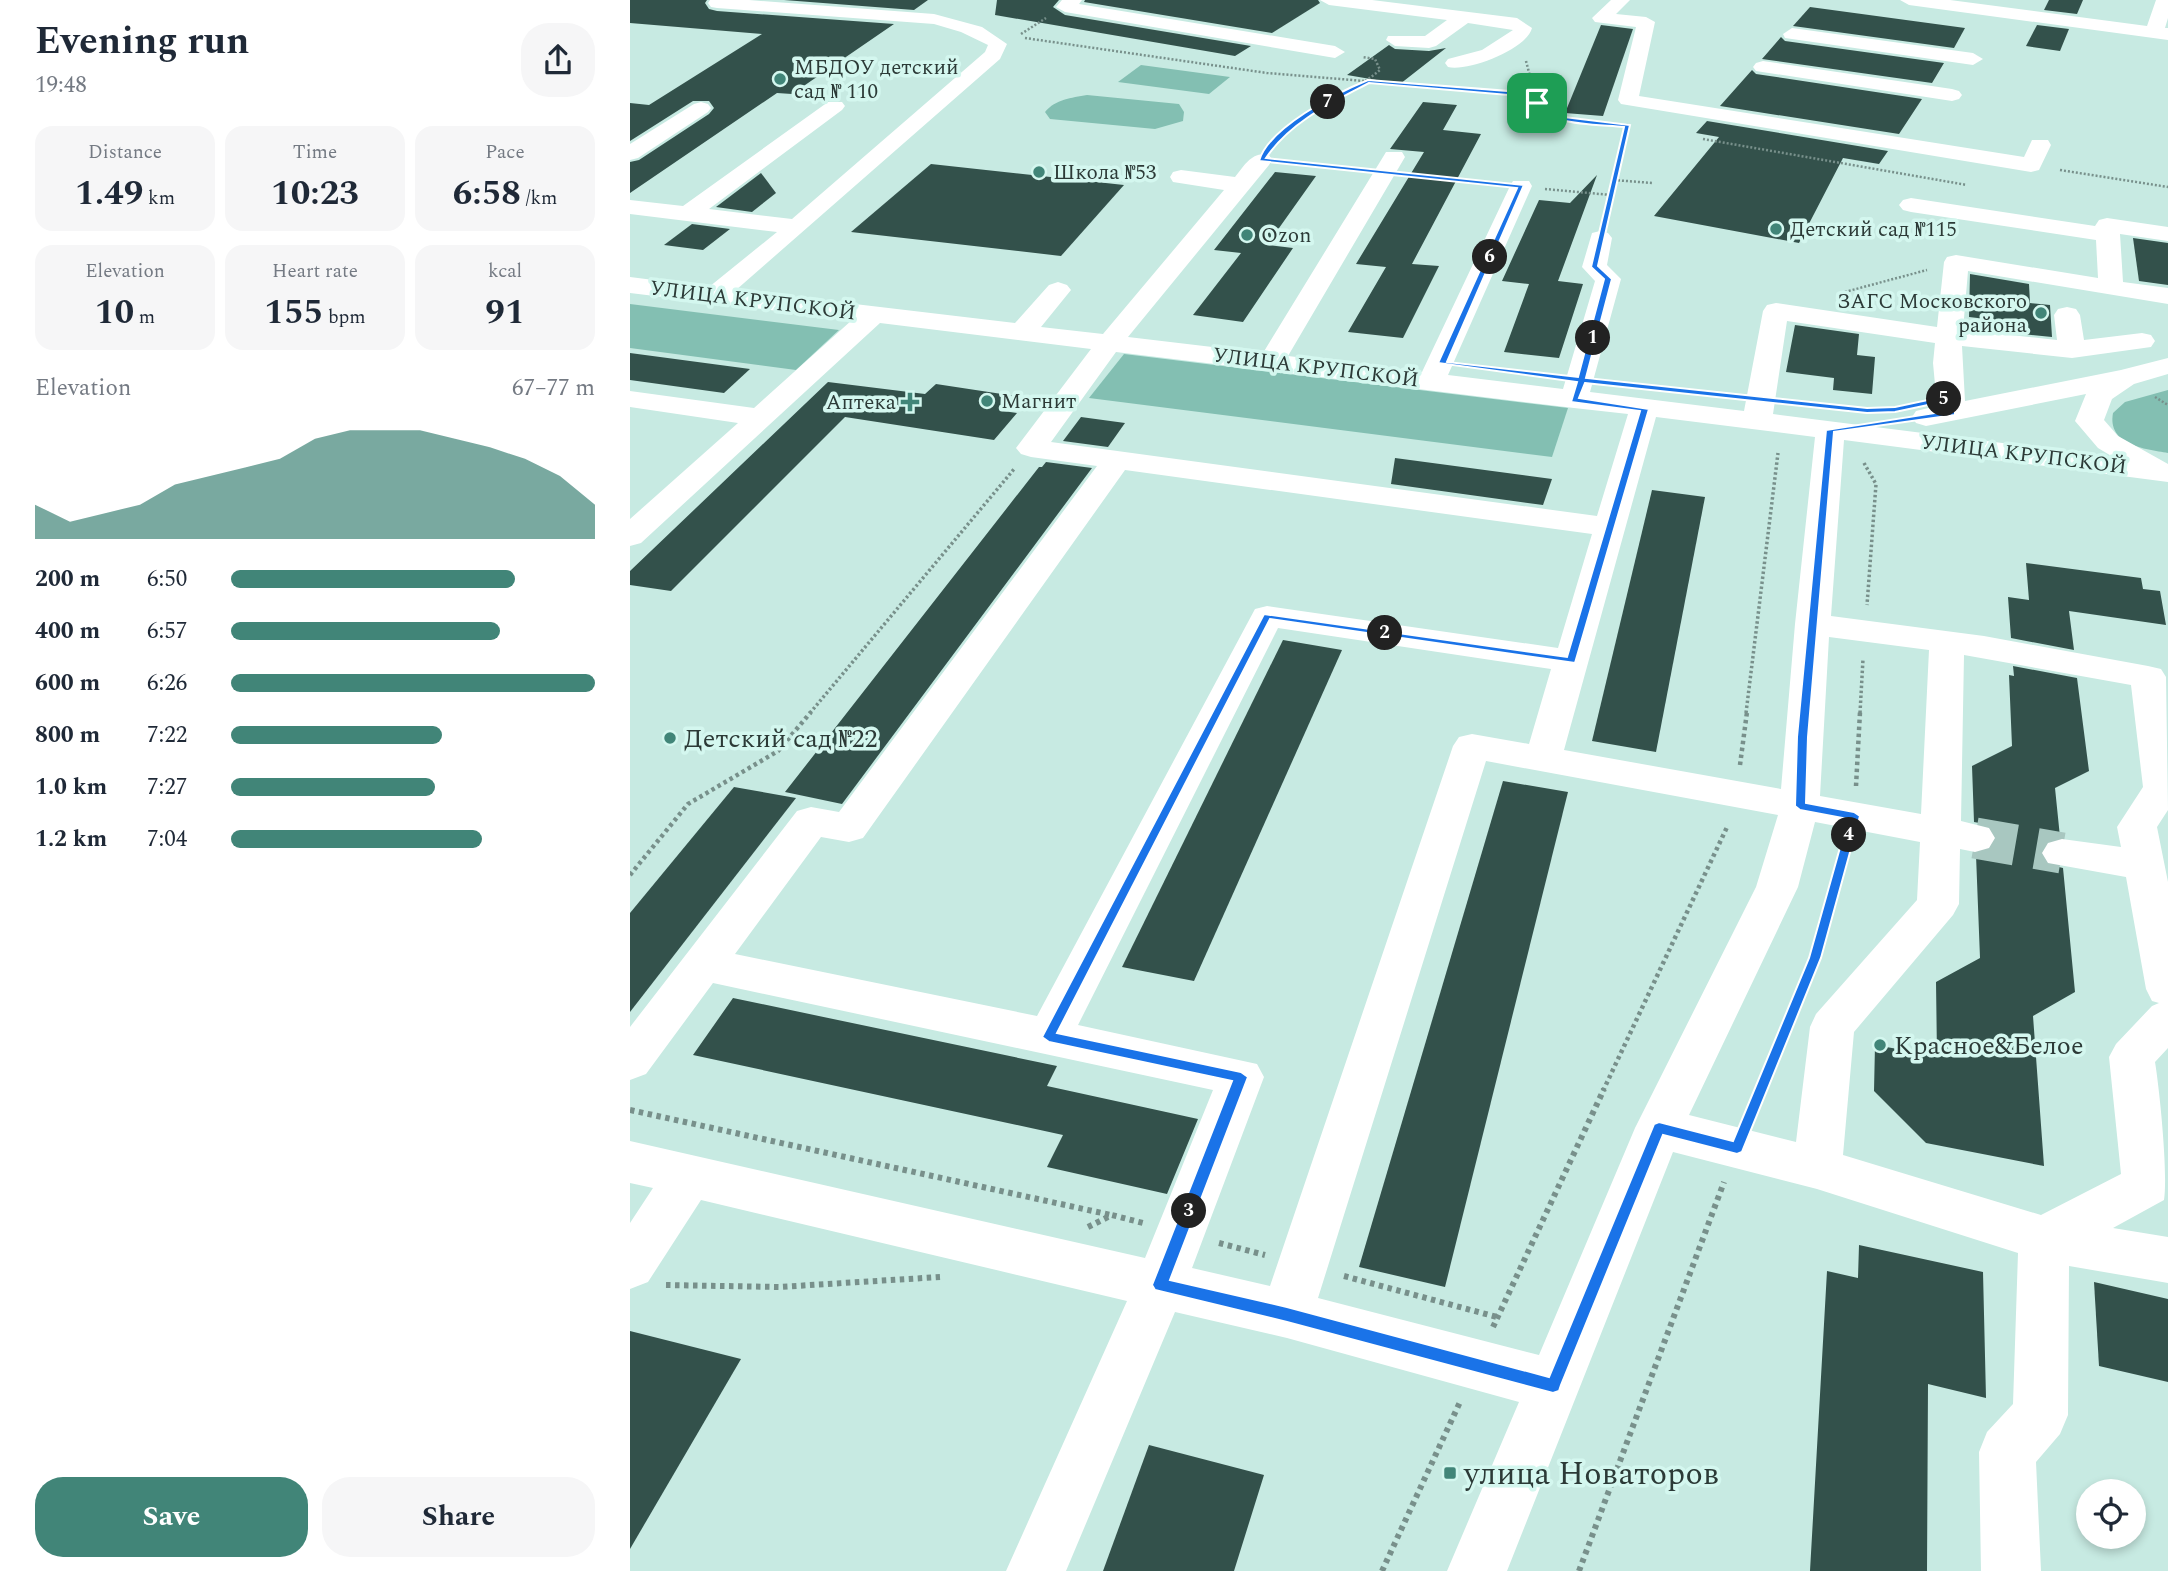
<!DOCTYPE html>
<meta charset="utf-8">
<style>
body{margin:0;font-family:Spectral,serif;background:#f6f6f7;color:#1f2937;height:100vh;display:flex;flex-direction:column;font-size:26px;white-space:nowrap}
*{box-sizing:border-box;margin:0}
p{font-size:23px;color:#747a83}
.icon{flex:none;width:38px;height:38px;fill:none;stroke:currentColor;stroke-width:2;stroke-linecap:round;stroke-linejoin:round}
.map{position:relative;flex:1;overflow:hidden}
.side{display:flex;flex-direction:column;background:#fff;width:630px}
.side>*{flex:none}
.fabs{position:absolute;left:1446px;top:1479px;display:grid;gap:14px}
.fabs a{display:grid;place-items:center;width:70px;height:70px;border-radius:50%;background:#fff;box-shadow:0 4px 10px #0003;font-size:35px}
.pin{position:absolute;display:grid;place-items:center;width:60px;height:60px;color:#fff;margin:-30px;border-radius:14px;box-shadow:0 4px 10px #0006}
.km{position:absolute;width:35px;height:35px;margin:-18px;border-radius:50%;background:#222;color:#fff;font-size:19px;line-height:35px;text-align:center}
.round{display:grid;place-items:center;flex:none;width:74px;height:74px;border-radius:28px;background:#f6f6f7}
.headline{display:flex;align-items:center;justify-content:space-between;height:119px;padding:0 35px}
h1{font-size:38px;font-weight:700;line-height:52px}
.stats{display:grid;grid-template-columns:repeat(3,1fr);gap:10px;height:119px;padding:7px 35px}
.stats div{display:grid;align-content:center;border-radius:18px;background:#f6f6f7;text-align:center}
.stats b{font-size:35px;font-weight:700}
.stats small{font-size:19px;font-weight:400}
.stats p{font-size:19px}
.chart{height:196px;padding:14px 35px}
.chart p{display:flex;justify-content:space-between}
.chart svg{width:100%;height:126px;margin-top:7px;fill:#418578;opacity:.7}
.primary-button{display:flex;gap:14px;margin-top:auto;padding:14px 35px}
.primary-button a{flex:1;height:80px;border-radius:28px;background:#418578;color:#fff;font-size:28px;font-weight:700;line-height:80px;text-align:center}
.primary-button a+a{background:#f6f6f7;color:#1f2937}
ul{padding:0 35px;list-style:none;font-size:23px}
li{display:grid;grid-template-columns:112px 84px 1fr;align-items:center;height:52px}
li i{height:18px;border-radius:9px;background:#418578}
main{display:flex;flex:1;min-height:0}
.map>svg:first-child{display:block}
</style>
<main>
<section class="side">
<div class="headline"><div><h1>Evening run</h1><p>19:48</p></div><a class="round"><svg class="icon" aria-label="share" viewBox="0 0 24 24"><path d="M12 15V3M7 8l5-5 5 5M5 13v7h14v-7"/></svg></a></div>
<div class="stats">
<div><p>Distance</p><b>1.49<small> km</small></b></div>
<div><p>Time</p><b>10:23</b></div>
<div><p>Pace</p><b>6:58<small> /km</small></b></div>
</div>
<div class="stats">
<div><p>Elevation</p><b>10<small> m</small></b></div>
<div><p>Heart rate</p><b>155<small> bpm</small></b></div>
<div><p>kcal</p><b>91</b></div>
</div>
<div class="chart"><p><span>Elevation</span>67–77 m</p>
<svg viewBox="0 0 160 44" preserveAspectRatio="none"><path d="M0 44V32L10 38L20 35L30 32L40 25L50 22L60 19L70 16L80 9L90 6L100 6L110 6L120 9L130 12L140 16L150 22L160 32V44z"/></svg>
</div>
<ul>
<li><b>200 m</b>6:50<i style="width:78%"></i></li>
<li><b>400 m</b>6:57<i style="width:74%"></i></li>
<li><b>600 m</b>6:26<i style="width:100%"></i></li>
<li><b>800 m</b>7:22<i style="width:58%"></i></li>
<li><b>1.0 km</b>7:27<i style="width:56%"></i></li>
<li><b>1.2 km</b>7:04<i style="width:69%"></i></li>
</ul>
<div class="primary-button"><a>Save</a><a>Share</a></div>
</section>
<div class="map">
<svg width="1538" height="1571" viewBox="0 0 1538 1571">
<rect width="100%" height="100%" fill="#c7eae2"/>
<!-- green -->
<g fill="#83bfb2">
<path d="M 511,65 L 600,77 L 579,94 L 488,82 Z"/>
<path d="M 457,95 L 549,104 L 554,112 L 553,121 L 525,129 L 420,119 L 415,112 C 426,99 441,98 457,95 Z"/>
<path d="M 0,304 L 209,330 L 166,370 L 0,348 Z"/>
<path d="M 494,354 L 938,408 L 922,457 L 459,398 Z"/>
<path d="M 1538,390 L 1538,453 C 1515,449 1477,445 1483,413 L 1495,402 Z"/>
</g>
<!-- building -->
<g fill="#33514b">
<path d="M 0,0 L 77,0 L 75,3 L 79,9 L 87,11 L 264,24 L 162,94 L 147,93 L 0,193 L 0,162 L 9,160 L 79,114 L 84,108 L 79,101 L 63,101 L 0,141 L 0,103 L 19,105 L 132,34 L 0,23 Z"/>
<path d="M 154,0 L 298,0 L 284,10 Z"/>
<path d="M 367,0 L 429,0 L 423,7 L 435,15 L 621,46 L 605,56 L 365,15 Z"/>
<path d="M 455,0 L 688,0 L 690,3 L 642,33 L 454,2 Z"/>
<path d="M 1419,0 L 1453,0 L 1447,14 L 1414,10 Z"/>
<path d="M 1180,7 L 1335,28 L 1324,48 L 1163,26 Z"/>
<path d="M 971,25 L 1003,29 L 973,116 L 935,113 Z"/>
<path d="M 1407,25 L 1439,29 L 1430,51 L 1396,46 Z"/>
<path d="M 1151,37 L 1155,41 L 1314,63 L 1302,83 L 1132,59 Z"/>
<path d="M 759,45 L 765,49 L 799,51 L 816,48 L 770,84 L 717,75 Z"/>
<path d="M 1122,70 L 1126,74 L 1292,99 L 1269,134 L 1090,106 Z"/>
<path d="M 793,102 L 827,105 L 813,130 L 851,134 L 782,264 L 809,266 L 773,338 L 718,332 L 756,267 L 726,264 L 794,152 L 760,149 Z"/>
<path d="M 1077,121 L 1258,151 L 1249,164 L 1213,158 L 1169,243 L 1024,216 L 1089,137 L 1066,133 Z"/>
<path d="M 301,164 L 494,185 L 431,256 L 221,232 Z"/>
<path d="M 645,172 L 686,176 L 637,245 L 663,248 L 613,322 L 563,315 L 611,253 L 584,250 Z"/>
<path d="M 131,173 L 146,193 L 122,212 L 86,207 Z"/>
<path d="M 967,175 L 928,281 L 953,284 L 929,358 L 874,352 L 899,284 L 872,281 L 909,200 L 940,203 Z"/>
<path d="M 62,224 L 100,229 L 73,250 L 34,245 Z"/>
<path d="M 1503,238 L 1538,243 L 1538,285 L 1509,281 Z"/>
<path d="M 1340,274 L 1399,284 L 1400,303 L 1420,305 L 1422,337 L 1373,332 L 1373,321 L 1339,317 Z"/>
<path d="M 1165,325 L 1229,334 L 1227,355 L 1245,357 L 1242,394 L 1203,390 L 1204,378 L 1156,372 Z"/>
<path d="M 0,353 L 120,369 L 94,393 L 0,380 Z"/>
<path d="M 198,382 L 295,394 L 306,384 L 385,396 L 373,411 L 387,413 L 364,440 L 215,417 L 41,591 L 0,585 L 0,571 Z"/>
<path d="M 451,417 L 495,423 L 478,447 L 433,441 Z"/>
<path d="M 765,458 L 922,479 L 913,505 L 761,484 Z"/>
<path d="M 416,462 L 462,468 L 212,804 L 155,792 L 409,467 L 412,467 Z"/>
<path d="M 1022,490 L 1075,497 L 1026,752 L 962,741 Z"/>
<path d="M 1396,563 L 1511,578 L 1513,589 L 1530,591 L 1536,625 L 1439,611 L 1444,650 L 1381,638 L 1378,597 L 1399,600 Z"/>
<path d="M 653,640 L 712,650 L 564,981 L 492,967 Z"/>
<path d="M 1383,666 L 1447,678 L 1459,771 L 1425,788 L 1430,837 L 1417,840 L 1410,852 L 1416,864 L 1433,868 L 1445,992 L 1403,1016 L 1414,1166 L 1296,1143 L 1244,1091 L 1245,1045 L 1307,1056 L 1306,982 L 1350,958 L 1346,855 L 1361,849 L 1367,837 L 1360,825 L 1344,822 L 1342,766 L 1382,746 L 1379,675 L 1384,676 Z"/>
<path d="M 873,781 L 938,792 L 815,1287 L 729,1267 Z"/>
<path d="M 104,787 L 166,798 L 0,1012 L 0,913 Z"/>
<path d="M 103,998 L 427,1066 L 417,1086 L 568,1119 L 537,1194 L 417,1167 L 433,1135 L 63,1055 Z"/>
<path d="M 1229,1245 L 1353,1272 L 1356,1398 L 1298,1384 L 1297,1571 L 1180,1571 L 1197,1271 L 1228,1278 Z"/>
<path d="M 1464,1282 L 1538,1299 L 1538,1382 L 1469,1366 Z"/>
<path d="M 0,1331 L 111,1359 L 0,1549 Z"/>
<path d="M 519,1445 L 634,1475 L 604,1571 L 473,1571 Z"/>
</g>
<g fill="none" stroke-linecap="round" stroke-linejoin="round">
<!-- minor-tunnel -->
<path stroke="#a8c7c0" stroke-width="41" stroke-dasharray="41 21" stroke-linecap="butt" d="M 1345,838 L 1432,853"/>
<!-- path-far3 -->
<g stroke="#78908b" stroke-width="2.5" stroke-dasharray="2 2" stroke-linecap="butt">
<path d="M 391,34 L 416,18"/>
<path d="M 395,38 L 637,73 L 904,95"/>
<path d="M 896,61 L 907,103 L 924,117 L 992,125"/>
<path d="M 887,124 L 899,125 L 924,118"/>
<path d="M 1073,139 L 1337,185"/>
<path d="M 645,140 C 676,111 717,97 750,70 L 745,59 L 732,57"/>
<path d="M 654,162 L 725,170"/>
<path d="M 1430,170 L 1538,187"/>
<path d="M 783,176 L 861,183"/>
<path d="M 984,180 L 1022,183"/>
<path d="M 915,189 L 981,195"/>
<path d="M 976,214 L 998,124"/>
<path d="M 1211,293 L 1297,270"/>
<path d="M 1525,397 L 1538,405"/>
</g>
<!-- path-far2 -->
<g stroke="#78908b" stroke-width="3.5" stroke-dasharray="2.5 2.5" stroke-linecap="butt">
<path d="M 1234,463 L 1246,484 L 1237,605"/>
<path d="M 180,713 L 385,468"/>
<path d="M 1116,713 L 1148,453"/>
<path d="M 1230,713 L 1233,659"/>
</g>
<!-- path-far1 -->
<g stroke="#78908b" stroke-width="4.5" stroke-dasharray="3.5 3.5" stroke-linecap="butt">
<path d="M 1110,765 L 1117,712"/>
<path d="M 1226,786 L 1230,712"/>
<path d="M 0,875 L 58,804 L 148,751 L 181,712"/>
<path d="M 973,1091 L 1098,825"/>
<path d="M 1130,1091 L 1185,958 L 1216,846"/>
</g>
<!-- path -->
<g stroke="#78908b" stroke-width="6" stroke-dasharray="4.5 4.5" stroke-linecap="butt">
<path d="M 0,1110 L 481,1215"/>
<path d="M 1120,1115 L 1131,1089"/>
<path d="M 458,1227 L 482,1215 L 513,1223"/>
<path d="M 589,1243 L 635,1255"/>
<path d="M 714,1276 L 867,1317"/>
<path d="M 36,1285 L 149,1287 L 310,1277"/>
<path d="M 863,1327 L 974,1089"/>
<path d="M 752,1571 L 830,1402"/>
<path d="M 949,1571 L 1094,1182"/>
</g>
<!-- minor -->
<g fill="#fff" fill-rule="evenodd">
<path d="M 80,0 L 119,0 L 304,14 L 352,27 L 377,44 L 370,59 L 106,290 L 385,323 L 419,285 L 428,282 L 437,285 L 441,290 L 411,327 L 473,334 L 594,190 L 543,182 L 540,177 L 543,172 L 551,170 L 605,177 C 615,165 622,151 639,155 L 642,160 L 639,165 L 498,337 L 633,353 L 753,157 L 756,152 L 772,152 L 775,157 L 658,356 L 792,372 L 880,186 L 883,181 L 899,181 L 902,186 L 818,375 L 933,389 L 965,281 L 952,267 L 962,233 L 970,231 L 978,233 L 982,238 L 977,265 L 991,279 L 960,392 L 1114,411 L 1133,311 L 1137,305 L 1146,303 L 1307,327 L 1314,262 L 1317,257 L 1326,255 L 1468,278 L 1466,240 L 1281,212 L 1273,210 L 1269,205 L 1273,200 L 1281,198 L 1465,226 L 1469,220 L 1477,218 L 1538,227 L 1538,241 L 1490,234 L 1493,282 L 1538,288 L 1538,304 L 1338,271 L 1333,330 L 1427,340 L 1424,315 L 1428,309 L 1437,307 L 1446,309 L 1450,315 L 1454,340 L 1512,333 L 1521,335 L 1525,341 L 1521,347 L 1442,358 L 1332,346 L 1335,401 L 1491,370 L 1538,358 L 1538,374 L 1504,384 L 1482,399 L 1474,420 L 1488,436 L 1538,464 L 1538,482 L 1214,440 L 1201,616 L 1354,636 L 1518,666 L 1531,669 L 1536,677 L 1538,810 L 1527,827 L 1538,882 L 1538,1048 L 1525,1062 C 1530,1093 1538,1174 1534,1200 L 1483,1228 L 1538,1237 L 1538,1283 L 1439,1266 L 1438,1415 L 1430,1434 L 1406,1462 L 1411,1571 L 1351,1571 L 1349,1452 L 1357,1432 L 1383,1404 L 1388,1253 L 1187,1189 L 1043,1152 L 877,1571 L 817,1571 L 889,1402 L 657,1338 L 545,1312 L 436,1571 L 376,1571 L 497,1301 L 71,1200 L 18,1282 L 0,1289 L 0,1223 L 23,1188 L 0,1183 L 0,1141 L 515,1258 L 583,1090 L 83,983 L 16,1074 L 0,1080 L 0,1027 L 167,811 L 181,807 L 209,812 L 467,466 L 401,457 L 391,454 L 386,448 L 461,349 L 250,323 L 11,543 L 0,546 L 0,519 L 108,423 L 0,407 L 0,391 L 124,408 L 222,320 L 0,293 L 0,277 L 79,287 L 147,232 L 0,214 L 0,200 L 53,206 L 198,102 L 212,102 L 215,106 L 212,110 L 79,209 L 162,219 L 355,52 L 358,45 L 331,32 L 304,24 L 87,8 L 81,7 L 78,3 ZM 1157,321 L 1305,343 L 1303,363 L 1307,406 L 1286,411 L 1282,417 L 1286,423 L 1296,426 L 1456,394 L 1445,421 L 1468,448 L 1483,457 L 1143,414 ZM 486,352 L 944,408 L 998,414 L 967,516 L 421,442 ZM 1026,417 L 1185,437 L 1165,624 L 1151,789 L 934,750 ZM 495,470 L 962,534 L 928,648 L 637,606 L 625,609 L 407,1016 L 105,954 L 191,837 L 219,842 L 233,838 ZM 648,628 L 921,669 L 899,744 L 842,734 L 829,737 L 823,746 L 640,1286 L 562,1268 L 634,1077 L 627,1064 L 448,1025 ZM 1199,637 L 1299,650 L 1291,814 L 1190,796 ZM 1334,655 L 1501,685 L 1513,787 L 1487,827 L 1491,847 L 1432,839 L 1418,843 L 1412,853 L 1418,863 L 1496,877 L 1516,989 L 1522,1001 L 1529,1003 L 1522,1006 L 1486,1044 L 1479,1057 L 1491,1174 L 1411,1215 L 1213,1155 L 1224,1032 L 1323,915 L 1329,904 L 1330,849 L 1345,852 L 1359,848 L 1365,838 L 1359,828 L 1331,821 ZM 856,761 L 1148,815 L 1126,887 L 1005,1128 L 909,1355 L 688,1298 ZM 1185,822 L 1290,842 L 1287,900 L 1186,1014 L 1180,1027 L 1166,1142 L 1059,1115 L 1168,887 Z"/>
<path d="M 432,0 L 452,0 L 449,4 L 705,46 L 715,52 L 705,58 L 435,12 L 426,7 Z"/>
<path d="M 690,0 L 742,0 L 887,18 L 902,28 C 897,49 838,72 818,67 L 815,63 L 818,59 L 852,50 L 883,30 L 838,23 L 806,46 L 799,48 L 765,46 L 756,40 L 758,36 L 795,36 L 817,20 L 699,5 Z"/>
<path d="M 981,0 L 1000,0 L 986,14 L 1016,17 L 1025,22 L 1009,96 L 1394,157 L 1402,140 L 1418,140 L 1421,145 L 1409,170 L 1401,172 L 991,104 L 988,100 L 1006,27 L 965,22 L 962,18 Z"/>
<path d="M 1270,0 L 1320,0 L 1517,26 L 1526,0 L 1538,0 L 1538,18 L 1535,28 L 1538,28 L 1538,40 L 1279,5 Z"/>
<path d="M 1162,28 L 1343,53 L 1353,59 L 1343,65 L 1155,38 L 1153,34 Z"/>
<path d="M 1133,61 L 1322,89 L 1329,91 L 1332,95 L 1329,99 L 1322,101 L 1126,71 L 1123,67 L 1126,63 Z"/>
<path d="M 71,102 L 78,104 L 81,108 L 78,112 L 8,158 L 0,160 L 0,144 L 64,104 Z"/>
</g>
</g>
<!-- route -->
<path fill="#1a73e8" stroke="#fff" stroke-width="2" fill-rule="evenodd" d="M 738,80 L 904,93 L 909,103 L 926,116 L 1000,125 L 968,266 L 982,279 L 956,378 L 1237,408 L 1265,407 L 1321,395 L 1325,398 L 1325,415 L 1204,432 L 1178,737 L 1176,803 L 1224,812 L 1230,816 L 1191,958 L 1112,1152 L 1107,1154 L 1033,1135 L 931,1385 L 929,1391 L 923,1393 L 657,1322 L 525,1290 L 522,1285 L 602,1081 L 419,1042 L 412,1037 L 634,614 L 937,657 L 1010,411 L 941,402 L 947,382 L 808,363 L 887,188 L 629,161 C 638,128 706,93 738,80 ZM 739,83 L 902,97 C 910,127 968,124 994,127 L 961,267 L 974,279 L 948,377 L 817,362 L 894,185 L 636,158 C 660,122 701,103 739,83 ZM 955,383 L 1237,413 L 1265,412 L 1317,401 L 1318,411 L 1196,430 L 1167,737 L 1165,806 L 1170,810 L 1218,819 L 1179,958 L 1103,1141 L 1029,1122 L 1024,1124 L 919,1377 L 657,1307 L 540,1280 L 618,1077 L 611,1072 L 427,1033 L 640,619 L 945,663 L 1019,409 L 949,398 Z"/>
<!-- markers -->
<g fill="#418578" stroke="#d4f7ef" stroke-width="2.5">
<circle cx="150" cy="79" r="7"/>
<circle cx="409" cy="172" r="7"/>
<circle cx="1146" cy="229" r="7"/>
<circle cx="617" cy="235" r="7"/>
<circle cx="1411" cy="313" r="7"/>
<circle cx="357" cy="401" r="7"/>
<path d="M276.5 391.5h7v7h7v7h-7v7h-7v-7h-7v-7h7z"/>
<circle cx="40" cy="738" r="7"/>
<circle cx="1250" cy="1045" r="7"/>
<rect x="813" y="1466" width="14" height="14" rx="3.5"/>
</g>
<g text-anchor="middle" stroke-width="7" stroke-linejoin="round" paint-order="stroke">
<!-- far-poi labels -->
<g font-size="21" fill="#2c3a37" stroke="#d4f7ef" text-anchor="start">
<text x="164" y="74">МБДОУ детский<tspan x="164" dy="24">сад № 110</tspan></text>
<text x="423" y="179">Школа №53</text>
<text x="1160" y="236">Детский сад №115</text>
<text x="631" y="242">Ozon</text>
<text x="1397" y="308" text-anchor="end">ЗАГС Московского<tspan x="1397" dy="24">района</tspan></text>
<text x="371" y="408">Магнит</text>
<text x="266" y="409" text-anchor="end">Аптека</text>
</g>
<!-- far-street labels -->
<g font-size="21" fill="#2c3a37" stroke="#d4f7ef">
<text transform="translate(123 300) rotate(7)" y="7">УЛИЦА КРУПСКОЙ</text>
<text transform="translate(686 367) rotate(7)" y="7">УЛИЦА КРУПСКОЙ</text>
<text transform="translate(1394 454) rotate(7)" y="7">УЛИЦА КРУПСКОЙ</text>
</g>
<!-- poi labels -->
<g font-size="26" fill="#2c3a37" stroke="#d4f7ef" text-anchor="start">
<text x="54" y="747">Детский сад №22</text>
<text x="1264" y="1054">Красное&amp;Белое</text>
</g>
<!-- near-poi labels -->
<g font-size="32" fill="#2c3a37" stroke="#d4f7ef" text-anchor="start">
<text x="834" y="1484">улица Новаторов</text>
</g>
</g>
</svg>
<div class="fabs">
<a><svg class="icon" aria-label="locate" viewBox="0 0 24 24"><circle cx="12" cy="12" r="6"/><path d="M12 2v4M12 18v4M2 12h4M18 12h4"/></svg></a>
</div>
<div class="pin" style="left:907px;top:103px;background:#1e9e55"><svg class="icon" aria-label="arrive" viewBox="0 0 24 24"><path d="M6 21V4h12l-3 4 3 4H6"/></svg></div>
<b class="km" style="left:963px;top:338px">1</b>
<b class="km" style="left:755px;top:633px">2</b>
<b class="km" style="left:559px;top:1211px">3</b>
<b class="km" style="left:1219px;top:835px">4</b>
<b class="km" style="left:1314px;top:399px">5</b>
<b class="km" style="left:860px;top:257px">6</b>
<b class="km" style="left:698px;top:102px">7</b>
</div>
</main>
